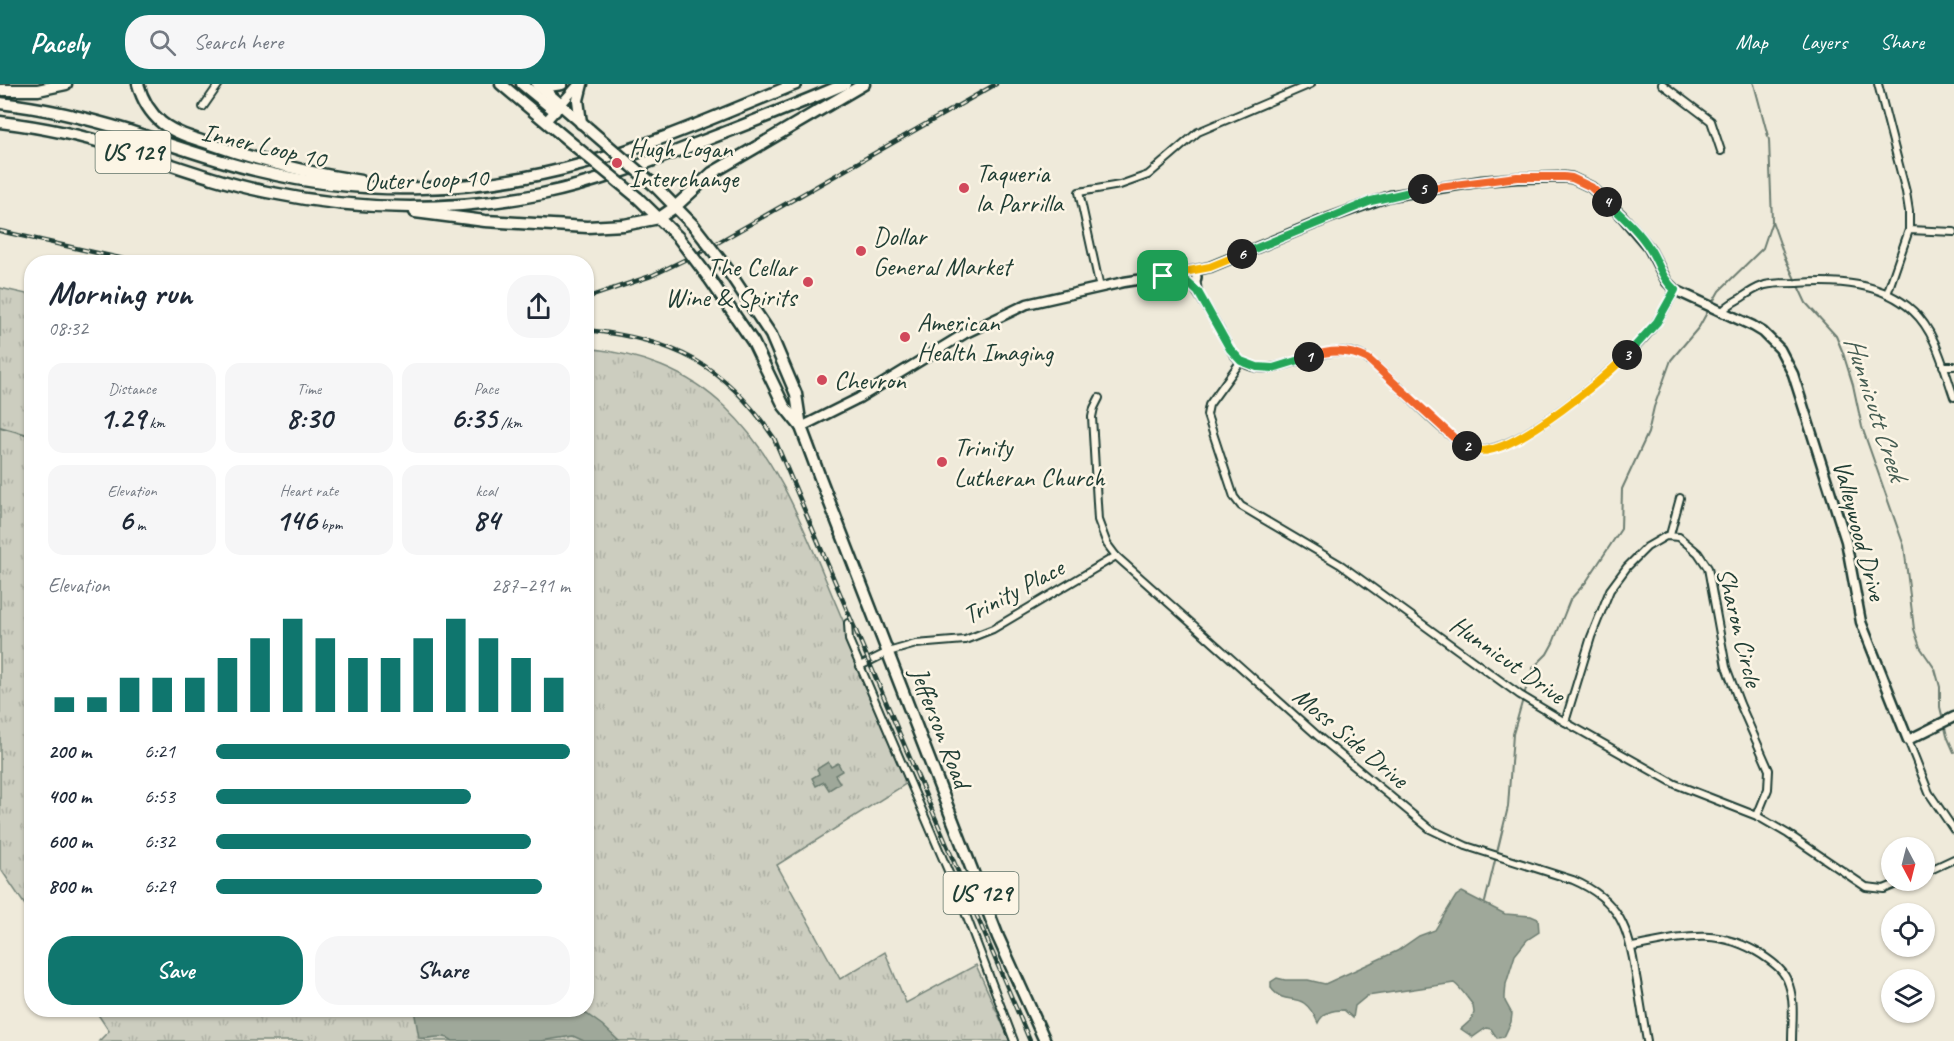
<!DOCTYPE html>
<meta charset="utf-8">
<style>
body{margin:0;font-family:Caveat,sans-serif;background:#f6f6f7;color:#1f2937;height:100vh;display:flex;flex-direction:column;font-size:22px;white-space:nowrap}
*{box-sizing:border-box;margin:0}
p{font-size:20px;color:#747a83}
.icon{flex:none;width:33px;height:33px;fill:none;stroke:currentColor;stroke-width:2;stroke-linecap:round;stroke-linejoin:round}
.map{position:relative;flex:1;overflow:hidden}
.side{position:absolute;left:24px;top:171px;width:570px;height:762px;display:flex;flex-direction:column;background:#fff;border-radius:24px;box-shadow:0 2px 4px #0004}
.side>*{flex:none}
.needle{width:39px;rotate:173deg}
.tools{position:absolute;left:1881px;top:753px;display:grid;gap:12px}
.tools a{display:grid;place-items:center;width:54px;height:54px;border-radius:50%;background:#fff;box-shadow:0 2px 4px #0004;font-size:30px}
.pin{position:absolute;display:grid;place-items:center;width:51px;height:51px;color:#fff;margin:-26px;border-radius:12px;box-shadow:0 3px 9px #0006}
.km{position:absolute;width:30px;height:30px;margin:-15px;border-radius:50%;background:#222;color:#fff;font-size:16px;line-height:30px;text-align:center}
.round{display:grid;place-items:center;flex:none;width:63px;height:63px;border-radius:24px;background:#f6f6f7}
.overview{display:flex;align-items:center;justify-content:space-between;height:102px;padding:0 24px}
h1{font-size:33px;font-weight:800;line-height:45px}
.metrics{display:grid;grid-template-columns:repeat(3,1fr);gap:9px;height:102px;padding:6px 24px}
.metrics div{display:grid;align-content:center;border-radius:15px;background:#f6f6f7;text-align:center}
.metrics b{font-size:30px;font-weight:800}
.metrics small{font-size:16px;font-weight:400}
.metrics p{font-size:16px}
.chart{height:168px;padding:12px 24px}
.chart p{display:flex;justify-content:space-between}
.chart svg{width:100%;height:108px;margin-top:6px;stroke:#0f766e;stroke-width:6}
.action{display:flex;gap:12px;margin-top:auto;padding:12px 24px}
.action a{flex:1;height:69px;border-radius:24px;background:#0f766e;color:#fff;font-size:24px;font-weight:800;line-height:69px;text-align:center}
.action a+a{background:#f6f6f7;color:#1f2937}
ul{padding:0 24px;list-style:none;font-size:20px}
li{display:grid;grid-template-columns:96px 72px 1fr;align-items:center;height:45px}
li i{height:15px;border-radius:8px;background:#0f766e}
header{display:flex;align-items:center;gap:36px;box-sizing:border-box;height:84px;padding:0 30px;background:#0f766e;color:#fff}
header strong{font-size:28px}
nav{display:flex;gap:33px;margin-inline-start:auto;font-size:21px}
.search{width:420px;height:54px;background:#f6f6f7;display:flex;align-items:center;gap:15px;box-sizing:border-box;padding:0 21px;border-radius:24px;color:#747a83;font-size:22px}
.map>svg:first-child{display:block}
</style>
<header>
<strong>Pacely</strong>
<div class="search"><svg class="icon" aria-label="search" viewBox="0 0 24 24"><circle cx="10" cy="10" r="6"/><path d="M15 15l6 6"/></svg>Search here</div>
<nav><a>Map</a><a>Layers</a><a>Share</a></nav>
</header>
<div class="map">
<svg width="1954" height="957" viewBox="0 0 1954 957">
<defs>
<pattern id="grass-tufts" width="24" height="20" patternUnits="userSpaceOnUse" patternTransform="scale(1.5)"><rect width="24" height="20" fill="#cccdbf"/><path d="M3 7l-1-3M5 7V3M7 7l1-3M15 17l-1-3M17 17v-4M19 17l1-3" fill="none" stroke="#afb1a5"/></pattern>
</defs>
<rect width="100%" height="100%" fill="#efeada"/>
<filter id="ink" filterUnits="userSpaceOnUse"><feTurbulence type="fractalNoise" baseFrequency=".0167" numOctaves="2"/><feDisplacementMap in="SourceGraphic" scale="12" xChannelSelector="R" yChannelSelector="G"/><feConvolveMatrix kernelMatrix="1 2 1 2 8 2 1 2 1" color-interpolation-filters="sRGB"/></filter>
<g filter="url(#ink)">
<!-- grass -->
<g fill="url(#grass-tufts)" stroke="#76857a" stroke-width="1.5">
<path d="M 0,204 L 31,211 L 31,830 L 0,784 Z"/>
<path d="M 587,264 C 639,270 687,286 726,324 C 777,372 806,449 833,513 C 857,569 880,625 904,681 L 909,698 L 777,781 L 840,895 L 885,868 L 906,919 L 976,881 L 1010,957 L 99,957 L 109,947 L 95,926 L 586,926 Z"/>
</g>
<!-- water -->
<g fill="#9fa89a" stroke="#6c7d71" stroke-width="1.5">
<path d="M 828,678 L 831,683 L 838,679 L 842,687 L 835,691 L 840,699 L 829,706 L 824,698 L 816,702 L 812,694 L 819,690 L 817,685 Z"/>
<path d="M 1462,808 L 1505,830 L 1531,832 L 1538,835 L 1539,848 L 1527,856 L 1515,871 L 1506,900 L 1505,912 L 1505,917 L 1512,930 L 1511,938 L 1504,953 L 1497,954 L 1491,945 L 1486,944 L 1473,953 L 1461,945 L 1471,936 L 1474,929 L 1473,921 C 1467,914 1462,905 1454,899 L 1367,912 L 1355,922 L 1353,934 L 1344,926 C 1333,926 1323,928 1318,939 C 1301,901 1288,926 1271,904 L 1271,898 L 1277,894 L 1285,896 L 1308,896 L 1325,900 L 1397,867 L 1419,852 L 1435,846 L 1456,812 Z"/>
<path d="M 414,926 L 581,926 L 602,941 L 619,957 L 584,957 L 573,952 L 540,957 L 453,957 C 442,948 432,956 419,954 Z"/>
</g>
<g fill="none" stroke-linecap="round" stroke-linejoin="round">
<!-- stream -->
<g stroke="#6c7d71" stroke-width="2">
<path d="M 1754,0 L 1769,56 L 1772,137 L 1785,174 L 1806,219 L 1836,252 L 1843,269 L 1853,301 L 1862,343 L 1904,462 L 1914,545 L 1920,563 L 1935,585 L 1940,603 L 1940,623 L 1947,652 L 1954,668"/>
<path d="M 0,343 L 32,352"/>
<path d="M 1485,818 L 1508,723 L 1513,650 L 1529,594 L 1533,584 L 1547,570 L 1553,559 L 1570,516 L 1586,498 L 1621,445 L 1622,405 L 1648,349 L 1654,323 L 1671,276 L 1699,243 L 1719,207 L 1763,164 L 1772,137"/>
</g>
<!-- street casing -->
<g stroke="#1f3d34" stroke-width="10">
<g id="street">
<path d="M 1662,0 L 1711,37 L 1721,67"/>
<path d="M 1878,0 L 1906,108 L 1909,127 L 1909,146"/>
<path d="M 203,23 L 219,0"/>
<path d="M 1196,194 L 1198,208"/>
<path d="M 1189,198 C 1202,214 1211,231 1221,248 C 1225,256 1229,265 1235,272 C 1266,307 1319,254 1360,271 C 1371,276 1380,286 1389,294 C 1409,312 1448,355 1471,365 C 1509,380 1621,280 1646,252 C 1658,238 1667,222 1675,206"/>
<path d="M 1100,204 L 1079,108 L 1120,101 L 1148,91 L 1198,48 L 1311,0"/>
<path d="M 1887,210 L 1909,146 L 1954,148"/>
<path d="M 1722,228 C 1727,221 1734,218 1741,214 C 1748,209 1756,204 1765,201 C 1775,199 1786,199 1797,199 C 1837,196 1882,198 1913,227 C 1936,248 1944,285 1954,313"/>
<path d="M 1241,277 L 1209,321 L 1207,331 L 1234,413 L 1241,422 L 1341,481 L 1520,611 L 1565,638 L 1675,700 L 1757,732 L 1788,750 L 1866,803 L 1884,805 L 1906,796"/>
<path d="M 1943,282 L 1954,282"/>
<path d="M 1099,314 L 1094,324 L 1092,333 L 1098,436 L 1107,460 L 1116,472 L 1319,653 L 1430,745 L 1466,762 L 1573,796 C 1620,816 1629,845 1636,892 C 1640,914 1643,935 1647,957"/>
<path d="M 1670,451 L 1680,414"/>
<path d="M 848,539 L 849,556 L 958,810 L 1014,957"/>
<path d="M 860,582 L 888,568 L 916,560 L 965,556 L 993,545 L 1116,472"/>
<path d="M 1565,638 L 1591,553 L 1610,506 L 1627,483 L 1647,463 L 1666,452 L 1679,453 L 1698,469 L 1708,484 L 1726,583 L 1740,620 L 1769,686 L 1768,705 L 1757,732"/>
<path d="M 1908,656 L 1929,709 L 1954,746"/>
<path d="M 1924,789 L 1954,775"/>
<path d="M 1632,863 C 1681,854 1716,842 1762,871 C 1774,879 1785,887 1789,901 C 1795,919 1792,939 1792,957"/>
</g>
</g>
<!-- secondary casing -->
<g stroke="#1f3d34" stroke-width="13">
<g id="secondary">
<path d="M 546,37 L 579,0"/>
<path d="M 1192,187 L 1210,183 L 1326,135 L 1390,112 L 1482,97 L 1517,94 L 1564,93 L 1572,94 L 1591,103 L 1621,131 L 1649,164 L 1667,198 L 1675,206 L 1753,242 L 1763,248 L 1780,265 L 1793,290 L 1846,457 L 1861,538 L 1908,656 L 1954,633"/>
<circle cx="1191" cy="193" r="5.5"/>
<path d="M 801,343 L 859,314 L 964,250 L 1027,220 L 1124,198 L 1188,188"/>
</g>
</g>
<!-- highway casing -->
<g stroke="#1f3d34" stroke-width="15">
<g id="highway">
<path d="M 138,0 C 142,15 150,29 162,39 C 175,49 192,54 208,59 C 258,77 309,89 361,97"/>
<path d="M 501,0 L 575,62"/>
<path d="M 522,0 L 555,27"/>
<path d="M 537,0 L 590,46"/>
<path d="M 541,3 L 562,0"/>
<path d="M 0,6 L 38,6 L 66,0"/>
<path d="M 0,19 C 44,24 87,34 129,47 C 172,61 215,77 259,87 C 366,113 478,109 583,80 C 656,60 726,28 796,0"/>
<path d="M 0,38 C 41,43 81,51 120,64 C 168,79 217,98 267,108 C 358,127 451,128 542,110 C 596,99 647,79 698,59 C 747,40 796,21 845,0"/>
<path d="M 581,39 L 578,16 L 582,0"/>
<path d="M 655,102 L 694,142"/>
<path d="M 638,114 L 678,153"/>
<path d="M 415,128 L 485,137 L 587,143 L 624,141 L 659,134 L 675,123 L 712,89 L 864,0"/>
<path d="M 725,182 L 771,251 L 796,310 L 801,343 L 819,391 L 998,853 L 1045,957"/>
<path d="M 709,194 L 753,258 L 784,322 L 801,343"/>
</g>
</g>
<!-- street -->
<use href="#street" stroke="#fcf5e5" stroke-width="6"/>
<!-- secondary -->
<use href="#secondary" stroke="#fcf5e5" stroke-width="8"/>
<!-- highway -->
<use href="#highway" stroke="#fcf5e5" stroke-width="10"/>
<!-- rail casing -->
<g stroke="#1f3d34" stroke-width="4.5">
<g id="rail">
<path d="M 0,147 L 137,178"/>
<path d="M 586,214 L 651,192 L 703,167 L 996,0"/>
<path d="M 586,246 C 674,255 724,280 774,354 L 1030,957"/>
</g>
</g>
<!-- rail -->
<use href="#rail" stroke="#fcf5e5" stroke-width="2" stroke-dasharray="7" stroke-linecap="butt"/>
<!-- highway-bridge casing -->
<g stroke="#1f3d34" stroke-width="15" stroke-linecap="butt">
<g id="highway-bridge">
<path d="M 590,46 L 655,102"/>
<path d="M 575,62 L 638,114"/>
<path d="M 694,142 L 725,182"/>
<path d="M 678,153 L 709,194"/>
</g>
</g>
<!-- highway-bridge -->
<use href="#highway-bridge" stroke="#fcf5e5" stroke-width="10"/>
</g>
</g>
<g fill="none" stroke-linecap="round" stroke-linejoin="round" filter="url(#ink)">
<!-- split-1 casing -->
<g stroke="#fff" stroke-width="12">
<path id="split-1" d="M 1163,192 L 1187,198 L 1198,208 L 1230,265 L 1241,277 L 1257,283 L 1273,284 L 1309,273"/>
</g>
<!-- split-2 casing -->
<g stroke="#fff" stroke-width="12">
<path id="split-2" d="M 1309,273 C 1330,266 1348,265 1368,275 L 1453,353 L 1467,362"/>
</g>
<!-- split-3 casing -->
<g stroke="#fff" stroke-width="12">
<path id="split-3" d="M 1467,362 C 1474,366 1481,368 1489,366 C 1526,359 1600,298 1627,271"/>
</g>
<!-- split-4 casing -->
<g stroke="#fff" stroke-width="12">
<path id="split-4" d="M 1607,118 C 1623,133 1639,147 1650,165 C 1659,179 1662,195 1675,206 L 1657,238 L 1627,271"/>
</g>
<!-- split-5 casing -->
<g stroke="#fff" stroke-width="12">
<path id="split-5" d="M 1423,105 L 1517,93 L 1564,93 L 1572,94 L 1591,103 L 1607,118"/>
</g>
<!-- split-6 casing -->
<g stroke="#fff" stroke-width="12">
<path id="split-6" d="M 1242,170 L 1371,117 L 1423,105"/>
</g>
<!-- split-7 casing -->
<g stroke="#fff" stroke-width="12">
<path id="split-7" d="M 1163,192 L 1210,183 L 1242,170"/>
</g>
<!-- split-1 -->
<use href="#split-1" stroke="#22a559" stroke-width="8"/>
<!-- split-2 -->
<use href="#split-2" stroke="#f0652b" stroke-width="8"/>
<!-- split-3 -->
<use href="#split-3" stroke="#f5b400" stroke-width="8"/>
<!-- split-4 -->
<use href="#split-4" stroke="#22a559" stroke-width="8"/>
<!-- split-5 -->
<use href="#split-5" stroke="#f0652b" stroke-width="8"/>
<!-- split-6 -->
<use href="#split-6" stroke="#22a559" stroke-width="8"/>
<!-- split-7 -->
<use href="#split-7" stroke="#f5b400" stroke-width="8"/>
</g>
<!-- markers -->
<g fill="#d1495b" stroke="#fcf5e5" stroke-width="2">
<circle cx="617" cy="79" r="6"/>
<circle cx="964" cy="104" r="6"/>
<circle cx="861" cy="167" r="6"/>
<circle cx="808" cy="198" r="6"/>
<circle cx="905" cy="253" r="6"/>
<circle cx="822" cy="296" r="6"/>
<circle cx="942" cy="378" r="6"/>
</g>
<g text-anchor="middle" stroke-width="5" stroke-linejoin="round" paint-order="stroke">
<!-- shield labels -->
<g fill="#fcf5e5" stroke="#617469" stroke-width="1.5">
<rect x="95.5" y="47" width="75" height="42" rx="4.5"/>
<rect x="943.5" y="788" width="75" height="42" rx="4.5"/>
</g>
<g font-size="24" font-weight="bold" fill="#1f3d34">
<text x="133" y="76">US 129</text>
<text x="981" y="817">US 129</text>
</g>
<!-- street labels -->
<g font-size="26" fill="#1f3d34" stroke="#fcf5e5">
<text transform="translate(264 61) rotate(13)" y="9">Inner Loop 10</text>
<text transform="translate(426 95) rotate(-2)" y="9">Outer Loop 10</text>
<text transform="translate(1860 446) rotate(75)" y="9">Valleywood Drive</text>
<text transform="translate(1013 507) rotate(-28)" y="9">Trinity Place</text>
<text transform="translate(1740 543) rotate(76)" y="9">Sharon Circle</text>
<text transform="translate(1508 575) rotate(35)" y="9">Hunnicut Drive</text>
<text transform="translate(941 643) rotate(69)" y="9">Jefferson Road</text>
<text transform="translate(1351 653) rotate(40)" y="9">Moss Side Drive</text>
</g>
<!-- poi labels -->
<g font-size="26" fill="#1f3d34" stroke="#fcf5e5" text-anchor="start">
<text x="629" y="73">Hugh Logan<tspan x="629" dy="30">Interchange</tspan></text>
<text x="976" y="98">Taqueria<tspan x="976" dy="30">la Parrilla</tspan></text>
<text x="873" y="161">Dollar<tspan x="873" dy="30">General Market</tspan></text>
<text x="796" y="192" text-anchor="end">The Cellar<tspan x="796" dy="30">Wine &amp; Spirits</tspan></text>
<text x="917" y="247">American<tspan x="917" dy="30">Health Imaging</tspan></text>
<text x="834" y="305">Chevron</text>
<text x="954" y="372">Trinity<tspan x="954" dy="30">Lutheran Church</tspan></text>
</g>
<!-- water labels -->
<g font-size="27" font-style="italic" fill="#455d53" stroke="#fcf5e5">
<text transform="translate(1876 324) rotate(72)" y="9">Hunnicutt Creek</text>
</g>
</g>
</svg>
<div class="tools">
<a><svg class="needle" viewBox="-14 -14 28 28"><path d="M0-13l5 13h-10z" fill="#e53935"/><path d="M0 13l5-13h-10z" fill="#747a83"/></svg></a>
<a><svg class="icon" aria-label="locate" viewBox="0 0 24 24"><circle cx="12" cy="12" r="6"/><path d="M12 2v4M12 18v4M2 12h4M18 12h4"/></svg></a>
<a><svg class="icon" aria-label="layers" viewBox="0 0 24 24"><path d="M12 4l9 5-9 5-9-5zM3 14l9 5 9-5"/></svg></a>
</div>
<div class="pin" style="left:1163px;top:192px;background:#1e9e55"><svg class="icon" aria-label="arrive" viewBox="0 0 24 24"><path d="M6 21V4h12l-3 4 3 4H6"/></svg></div>
<b class="km" style="left:1309px;top:273px">1</b>
<b class="km" style="left:1467px;top:362px">2</b>
<b class="km" style="left:1627px;top:271px">3</b>
<b class="km" style="left:1607px;top:118px">4</b>
<b class="km" style="left:1423px;top:105px">5</b>
<b class="km" style="left:1242px;top:170px">6</b>
<section class="side">
<div class="overview"><div><h1>Morning run</h1><p>08:32</p></div><a class="round"><svg class="icon" aria-label="share" viewBox="0 0 24 24"><path d="M12 15V3M7 8l5-5 5 5M5 13v7h14v-7"/></svg></a></div>
<div class="metrics">
<div><p>Distance</p><b>1.29<small> km</small></b></div>
<div><p>Time</p><b>8:30</b></div>
<div><p>Pace</p><b>6:35<small> /km</small></b></div>
</div>
<div class="metrics">
<div><p>Elevation</p><b>6<small> m</small></b></div>
<div><p>Heart rate</p><b>146<small> bpm</small></b></div>
<div><p>kcal</p><b>84</b></div>
</div>
<div class="chart"><p><span>Elevation</span>287–291 m</p>
<svg viewBox="0 0 160 44" preserveAspectRatio="none"><path d="M5 44V38M15 44V38M25 44V30M35 44V30M45 44V30M55 44V22M65 44V14M75 44V6M85 44V14M95 44V22M105 44V22M115 44V14M125 44V6M135 44V14M145 44V22M155 44V30"/></svg>
</div>
<ul>
<li><b>200 m</b>6:21<i style="width:100%"></i></li>
<li><b>400 m</b>6:53<i style="width:72%"></i></li>
<li><b>600 m</b>6:32<i style="width:89%"></i></li>
<li><b>800 m</b>6:29<i style="width:92%"></i></li>
</ul>
<div class="action"><a>Save</a><a>Share</a></div>
</section>
</div>
